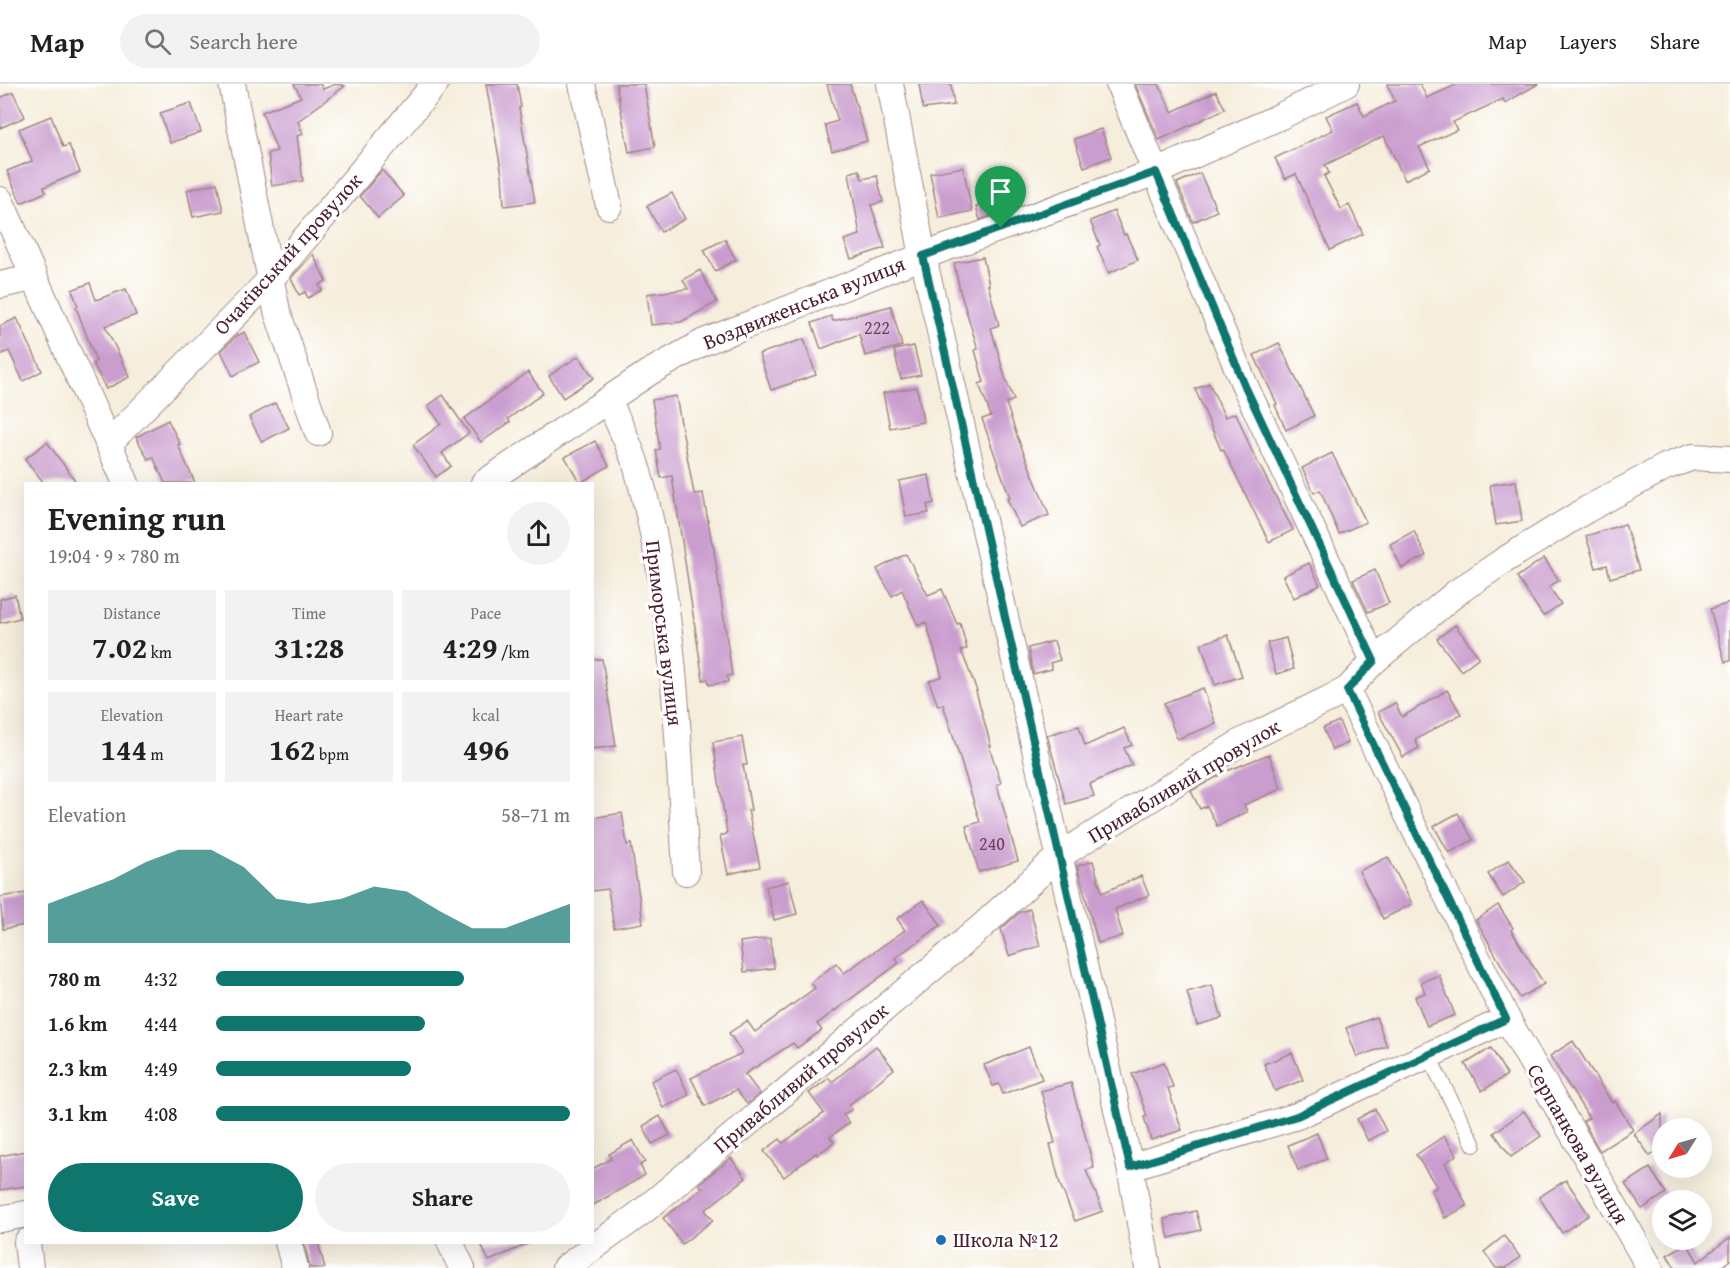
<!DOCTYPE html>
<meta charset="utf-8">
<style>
body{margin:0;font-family:"Gentium Book Plus",serif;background:#f2f2f2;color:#202124;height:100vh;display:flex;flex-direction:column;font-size:22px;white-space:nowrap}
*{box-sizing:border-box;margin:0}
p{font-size:20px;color:#757577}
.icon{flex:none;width:33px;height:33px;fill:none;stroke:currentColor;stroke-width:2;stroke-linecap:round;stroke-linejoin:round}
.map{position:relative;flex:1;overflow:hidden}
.sheet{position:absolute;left:24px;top:398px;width:570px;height:762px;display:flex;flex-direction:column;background:#fff;border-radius:0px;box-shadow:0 6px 24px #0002}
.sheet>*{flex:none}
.needle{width:39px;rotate:233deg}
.tools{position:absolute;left:1652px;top:1034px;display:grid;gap:12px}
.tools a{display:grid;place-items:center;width:60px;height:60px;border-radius:50%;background:#fff;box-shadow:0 6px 24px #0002;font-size:30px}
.pin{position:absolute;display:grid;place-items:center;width:51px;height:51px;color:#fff;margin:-62px -26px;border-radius:50% 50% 50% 0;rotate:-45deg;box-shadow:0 0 6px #0007}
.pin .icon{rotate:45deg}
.round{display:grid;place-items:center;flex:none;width:63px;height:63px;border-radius:32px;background:#f2f2f2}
.headline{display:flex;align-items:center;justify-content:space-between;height:102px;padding:0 24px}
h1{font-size:33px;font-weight:800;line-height:45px}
.stats{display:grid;grid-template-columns:repeat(3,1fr);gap:9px;height:102px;padding:6px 24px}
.stats div{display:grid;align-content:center;border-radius:0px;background:#f2f2f2;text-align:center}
.stats b{font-size:30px;font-weight:800}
.stats small{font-size:16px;font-weight:400}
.stats p{font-size:16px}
.chart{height:168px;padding:12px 24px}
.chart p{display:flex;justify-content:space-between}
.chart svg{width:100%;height:108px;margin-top:6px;fill:#0f766e;opacity:.7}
.button{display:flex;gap:12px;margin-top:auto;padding:12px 24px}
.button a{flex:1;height:69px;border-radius:36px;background:#0f766e;color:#fff;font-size:24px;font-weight:800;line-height:69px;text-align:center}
.button a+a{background:#f2f2f2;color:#202124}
ul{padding:0 24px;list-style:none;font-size:20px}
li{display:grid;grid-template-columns:96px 72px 1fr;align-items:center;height:45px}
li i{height:15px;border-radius:8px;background:#0f766e}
header{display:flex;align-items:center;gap:36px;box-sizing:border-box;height:84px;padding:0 30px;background:#fff;border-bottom:2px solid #e0e0e0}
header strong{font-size:28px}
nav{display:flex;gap:33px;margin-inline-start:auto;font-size:21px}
.search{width:420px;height:54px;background:#f2f2f2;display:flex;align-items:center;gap:15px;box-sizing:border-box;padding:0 21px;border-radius:33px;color:#757577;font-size:22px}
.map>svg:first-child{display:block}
</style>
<header>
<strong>Map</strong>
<div class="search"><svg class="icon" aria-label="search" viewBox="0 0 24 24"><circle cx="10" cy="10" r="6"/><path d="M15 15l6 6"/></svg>Search here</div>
<nav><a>Map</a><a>Layers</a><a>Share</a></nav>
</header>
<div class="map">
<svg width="1730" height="1184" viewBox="0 0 1730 1184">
<rect width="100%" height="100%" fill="#fff"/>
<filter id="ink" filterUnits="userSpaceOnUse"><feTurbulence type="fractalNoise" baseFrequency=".0167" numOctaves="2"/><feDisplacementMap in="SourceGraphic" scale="12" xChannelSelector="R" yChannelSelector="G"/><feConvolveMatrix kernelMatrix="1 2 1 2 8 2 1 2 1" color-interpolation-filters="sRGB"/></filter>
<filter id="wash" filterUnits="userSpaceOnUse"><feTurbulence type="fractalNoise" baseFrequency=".008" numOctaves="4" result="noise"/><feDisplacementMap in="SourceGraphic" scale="24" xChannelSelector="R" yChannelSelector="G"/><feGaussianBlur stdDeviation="1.35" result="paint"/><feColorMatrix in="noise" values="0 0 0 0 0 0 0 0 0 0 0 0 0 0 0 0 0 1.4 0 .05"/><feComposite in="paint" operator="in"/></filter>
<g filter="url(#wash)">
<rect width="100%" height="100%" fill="#f6eedc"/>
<g id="blocks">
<!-- building -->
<g fill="#ca9dcf">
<path d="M 294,0 L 320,0 L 323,5 L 336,0 L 345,2 L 298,37 L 303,50 L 297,52 L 303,97 L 272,102 L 268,69 L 277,67 L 262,28 L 301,13 Z"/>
<path d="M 486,0 L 517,0 L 521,23 L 519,24 L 535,118 L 504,122 L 502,91 Z"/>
<path d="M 616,0 L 644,0 L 655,63 L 629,68 Z"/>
<path d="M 827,0 L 850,0 L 867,57 L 832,67 L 825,41 L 838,37 Z"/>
<path d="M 919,0 L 951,0 L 954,21 L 923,25 Z"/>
<path d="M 1135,0 L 1159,0 L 1172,28 L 1216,7 L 1225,25 L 1159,56 Z"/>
<path d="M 1387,0 L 1420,0 L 1427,14 L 1458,0 L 1538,0 L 1505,19 L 1503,15 L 1453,38 L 1457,46 L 1419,63 L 1430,84 L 1405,96 L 1384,52 L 1325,81 L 1329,89 L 1324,92 L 1341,125 L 1349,121 L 1363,150 L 1330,166 L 1296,90 L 1285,95 L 1275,74 L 1333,46 L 1326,32 L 1357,18 L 1364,32 L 1395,17 Z"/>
<path d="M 13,8 L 25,33 L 0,44 L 0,14 Z"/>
<path d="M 191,19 L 201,48 L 170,59 L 160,29 Z"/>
<path d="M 51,32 L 63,63 L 69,61 L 80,88 L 44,103 L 46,108 L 21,119 L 7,87 L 32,77 L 19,45 Z"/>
<path d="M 1101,45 L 1111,73 L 1084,83 L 1074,55 Z"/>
<path d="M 963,83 L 972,127 L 939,134 L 930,89 Z"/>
<path d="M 382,86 L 404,112 L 378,134 L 360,112 Z"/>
<path d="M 859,86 L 862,95 L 877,92 L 883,118 L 871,121 L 885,164 L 851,175 L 844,156 L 860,151 L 849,89 Z"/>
<path d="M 1200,89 L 1217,127 L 1193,138 L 1177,99 Z"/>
<path d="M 217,99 L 223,127 L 193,133 L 187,106 Z"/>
<path d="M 672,109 L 685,135 L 661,148 L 647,122 Z"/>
<path d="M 1004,113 L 1009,125 L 980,136 L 976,123 Z"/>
<path d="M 1114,127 L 1124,151 L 1126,150 L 1138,176 L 1109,189 L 1097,163 L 1100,161 L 1090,137 Z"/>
<path d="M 725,155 L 736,176 L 715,187 L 704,166 Z"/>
<path d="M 313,170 L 326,197 L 319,201 L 322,206 L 308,214 L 305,208 L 299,211 L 291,194 Z"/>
<path d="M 983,173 L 989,201 L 988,201 L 999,241 L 991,244 L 1005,293 L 1014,316 L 1006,319 L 1017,352 L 1049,431 L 1020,443 L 1007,415 L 1010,414 L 982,335 L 991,332 L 979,300 L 984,298 L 975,266 L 978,265 L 960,207 L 954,179 Z"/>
<path d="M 700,186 L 717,218 L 681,238 L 651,241 L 647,210 L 688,205 L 683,196 Z"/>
<path d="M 90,199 L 96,216 L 126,205 L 136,231 L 105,242 L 130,293 L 106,305 L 93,279 L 96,277 L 76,223 L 78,222 L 72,206 Z"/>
<path d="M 891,222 L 902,262 L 865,272 L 859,250 L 821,265 L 812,239 L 831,232 L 833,237 Z"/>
<path d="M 17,234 L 42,287 L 23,297 L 9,267 L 0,271 L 0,242 Z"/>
<path d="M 244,248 L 259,278 L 233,292 L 221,267 L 235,253 Z"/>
<path d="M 804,255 L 816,291 L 771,306 L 759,270 Z"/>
<path d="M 1279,259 L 1314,332 L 1286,346 L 1275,321 L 1277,320 L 1254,271 Z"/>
<path d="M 914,262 L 921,291 L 901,295 L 894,266 Z"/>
<path d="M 579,272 L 594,294 L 563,314 L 549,292 Z"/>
<path d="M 528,288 L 543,309 L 508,335 L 510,338 L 481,358 L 464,335 Z"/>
<path d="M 1209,299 L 1225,333 L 1236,329 L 1251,365 L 1293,446 L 1269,458 L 1223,365 L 1221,366 L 1195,305 Z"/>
<path d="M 917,303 L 923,338 L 890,344 L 883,309 Z"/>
<path d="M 443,311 L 469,349 L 442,369 L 451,382 L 436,393 L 413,361 L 441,340 L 428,322 Z"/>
<path d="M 676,312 L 694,410 L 703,409 L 712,460 L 713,460 L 732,591 L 727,592 L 728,598 L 709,601 L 708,595 L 703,596 L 672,392 L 661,394 L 656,366 L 660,365 L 652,316 Z"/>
<path d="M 275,319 L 289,344 L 262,358 L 249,333 Z"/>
<path d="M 168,336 L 180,360 L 178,361 L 195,399 L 165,399 L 153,373 L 148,375 L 136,353 Z"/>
<path d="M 595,357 L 609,382 L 580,399 L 565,373 Z"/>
<path d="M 47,358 L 77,399 L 44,399 L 25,375 Z"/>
<path d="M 1332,369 L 1366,438 L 1339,450 L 1320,406 L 1314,409 L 1302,384 Z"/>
<path d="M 929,391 L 934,419 L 927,421 L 929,429 L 906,433 L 899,397 Z"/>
<path d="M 1516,397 L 1522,437 L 1496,441 L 1490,401 Z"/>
<path d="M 1625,440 L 1639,486 L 1610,494 L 1607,481 L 1596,484 L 1586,452 Z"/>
<path d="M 1414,447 L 1426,472 L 1402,484 L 1390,460 Z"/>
<path d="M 906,470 L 928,511 L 942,505 L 957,540 L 960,539 L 967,565 L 961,566 L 977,607 L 976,607 L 991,662 L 989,662 L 1001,699 L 997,701 L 1018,777 L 979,788 L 966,742 L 980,738 L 943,620 L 938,622 L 929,597 L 942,592 L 926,538 L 918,542 L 902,506 L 892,512 L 877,485 Z"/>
<path d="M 1544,474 L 1559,496 L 1549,503 L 1561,520 L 1543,532 L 1517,493 Z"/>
<path d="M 1309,479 L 1320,501 L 1294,514 L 1283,492 Z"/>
<path d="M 1375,486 L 1389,519 L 1368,528 L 1353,496 Z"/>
<path d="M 15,511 L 20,534 L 0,539 L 0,515 Z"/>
<path d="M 1730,519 L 1730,577 L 1725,578 L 1710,525 Z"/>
<path d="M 1455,541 L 1479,573 L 1461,587 L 1437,555 Z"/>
<path d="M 1228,551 L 1242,592 L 1215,601 L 1201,560 Z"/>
<path d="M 1286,554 L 1294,585 L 1276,590 L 1267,559 Z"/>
<path d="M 1054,557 L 1060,576 L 1050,579 L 1052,585 L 1033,590 L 1028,564 Z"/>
<path d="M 602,575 L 616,662 L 592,665 L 592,576 Z"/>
<path d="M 1203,604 L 1216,640 L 1177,655 L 1164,619 Z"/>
<path d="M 1447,606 L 1461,630 L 1415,656 L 1419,664 L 1403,673 L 1378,628 L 1395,619 L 1402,633 Z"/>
<path d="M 1339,637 L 1348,659 L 1332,666 L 1323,644 Z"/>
<path d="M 1079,642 L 1085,662 L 1124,644 L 1132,661 L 1124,664 L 1132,681 L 1090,700 L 1094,712 L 1066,720 L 1047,651 Z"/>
<path d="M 742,653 L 747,681 L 743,681 L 751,726 L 748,726 L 760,783 L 728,790 L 720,752 L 727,750 L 713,658 Z"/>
<path d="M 1269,670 L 1281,705 L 1244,721 L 1247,728 L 1217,742 L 1207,722 L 1200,725 L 1191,707 L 1227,687 Z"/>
<path d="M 622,729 L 627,761 L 631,760 L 643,839 L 614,844 L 608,805 L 592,807 L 592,734 Z"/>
<path d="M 1458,729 L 1473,756 L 1449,769 L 1434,742 Z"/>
<path d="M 1388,773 L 1412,820 L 1383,835 L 1359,787 Z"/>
<path d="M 1509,776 L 1525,798 L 1503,813 L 1488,790 Z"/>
<path d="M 1093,777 L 1102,809 L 1141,792 L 1149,811 L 1115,825 L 1123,852 L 1098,859 L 1077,782 Z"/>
<path d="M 789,797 L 797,830 L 774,836 L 766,803 Z"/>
<path d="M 26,809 L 26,841 L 3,845 L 0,813 Z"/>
<path d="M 923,816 L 941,841 L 895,874 L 899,879 L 817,940 L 822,946 L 797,964 L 793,959 L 745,990 L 760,1010 L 747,1020 L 736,1006 L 705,1022 L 691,994 L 742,969 L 729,949 L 747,937 L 755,948 L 815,904 L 811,899 L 836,879 L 844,889 L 905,846 L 897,835 Z"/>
<path d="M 1498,821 L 1513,844 L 1511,846 L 1544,900 L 1520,914 L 1476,836 Z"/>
<path d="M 1030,825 L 1040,862 L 1009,872 L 1001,845 L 1020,828 Z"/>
<path d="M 770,854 L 774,884 L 744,888 L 740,858 Z"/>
<path d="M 1439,891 L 1455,931 L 1427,942 L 1415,913 L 1425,909 L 1421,898 Z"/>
<path d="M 1212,901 L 1222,934 L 1197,941 L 1187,908 Z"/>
<path d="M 1376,933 L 1387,962 L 1357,973 L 1346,944 Z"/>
<path d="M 1573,957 L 1612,1019 L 1615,1017 L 1633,1046 L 1600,1067 L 1583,1037 L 1589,1034 L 1550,972 Z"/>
<path d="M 876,962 L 894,985 L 849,1021 L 852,1025 L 843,1031 L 849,1039 L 830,1053 L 834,1058 L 817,1071 L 816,1069 L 784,1093 L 764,1067 L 780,1055 L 783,1059 L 824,1029 L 809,1009 L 829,994 L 832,998 Z"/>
<path d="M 1029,963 L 1042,995 L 1003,1010 L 999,1000 L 993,1002 L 984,981 Z"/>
<path d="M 1491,964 L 1507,991 L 1482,1007 L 1465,980 Z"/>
<path d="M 1292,969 L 1303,996 L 1275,1007 L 1264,980 Z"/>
<path d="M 1164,978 L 1173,1003 L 1168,1004 L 1182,1046 L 1151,1056 L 1144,1033 L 1147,1032 L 1132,990 Z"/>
<path d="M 676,985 L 689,1011 L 663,1024 L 651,997 Z"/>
<path d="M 1071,999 L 1094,1084 L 1086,1086 L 1103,1127 L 1075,1137 L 1060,1100 L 1050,1060 L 1055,1059 L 1041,1007 Z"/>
<path d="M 1375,1025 L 1386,1047 L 1368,1057 L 1357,1035 Z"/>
<path d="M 1524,1027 L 1541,1052 L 1511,1073 L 1494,1049 Z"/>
<path d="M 1662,1030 L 1662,1064 L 1650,1072 L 1634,1050 Z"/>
<path d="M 660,1032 L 670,1051 L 652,1060 L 643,1042 Z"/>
<path d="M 1317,1049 L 1327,1075 L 1298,1086 L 1288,1061 Z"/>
<path d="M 1444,1052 L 1457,1071 L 1445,1079 L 1467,1122 L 1445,1134 L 1431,1106 L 1437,1103 L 1416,1071 Z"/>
<path d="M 633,1056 L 645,1078 L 640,1081 L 645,1091 L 592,1122 L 592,1085 L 611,1075 L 609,1070 Z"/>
<path d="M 26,1067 L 26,1102 L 0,1106 L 0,1072 Z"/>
<path d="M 731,1074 L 746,1094 L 705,1126 L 713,1136 L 682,1160 L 663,1134 L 703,1104 L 699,1100 Z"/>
<path d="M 1650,1084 L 1666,1109 L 1642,1125 L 1625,1100 Z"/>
<path d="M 1566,1096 L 1589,1131 L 1562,1149 L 1539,1113 Z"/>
<path d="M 1196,1127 L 1201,1146 L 1169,1154 L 1164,1135 Z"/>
<path d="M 1504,1152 L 1520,1173 L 1506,1184 L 1496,1184 L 1484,1168 Z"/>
<path d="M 1730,1153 L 1730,1176 L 1720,1184 L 1675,1184 L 1667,1171 L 1687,1159 L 1698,1178 Z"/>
<path d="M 304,1158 L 318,1158 L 325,1184 L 310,1184 Z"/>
<path d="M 480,1158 L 532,1158 L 489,1177 Z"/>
</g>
</g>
</g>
<g filter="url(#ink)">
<use href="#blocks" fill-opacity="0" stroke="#a08684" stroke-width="1.5"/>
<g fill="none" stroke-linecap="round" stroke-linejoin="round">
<!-- service casing -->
<g stroke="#a08684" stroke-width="16">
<path id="service" d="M 1428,971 L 1474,1061"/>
</g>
<!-- minor casing -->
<g stroke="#a08684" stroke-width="28">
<g id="minor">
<path d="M 232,0 L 277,227 L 318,349"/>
<path d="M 582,0 L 609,122"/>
<path d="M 890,0 L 923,172 L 1130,1083 L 1148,1184"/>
<path d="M 1119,0 L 1245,302 L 1374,577"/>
<path d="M 0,116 L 126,399"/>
<path d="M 0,201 L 33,194"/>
<path d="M 609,317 C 618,339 630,361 637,384 C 675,515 678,653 686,788"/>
<path d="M 109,359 L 269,197 L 435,0"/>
<path d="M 484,399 L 648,289 L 704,258 L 923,172 L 1156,88 L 1279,33 L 1346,0"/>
<path d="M 1347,606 L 1507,935 L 1650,1184"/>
<path d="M 1130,1083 L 1297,1032 L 1507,935"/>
<path d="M 0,1135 L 26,1130"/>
<path d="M 27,1158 L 30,1184"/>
<path d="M 288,1158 L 295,1184"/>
<path d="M 450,1158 L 462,1184"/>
<path d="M 565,1184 L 642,1128 L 979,845 L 1059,772 L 1241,658 L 1347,606 L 1374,577 L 1456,509 L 1503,477 L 1586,426 L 1665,383 L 1693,373 L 1730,375"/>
</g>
</g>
<!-- service -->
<use href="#service" stroke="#fff" stroke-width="14"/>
<!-- minor -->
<use href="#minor" stroke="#fff" stroke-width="26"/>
</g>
</g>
<g fill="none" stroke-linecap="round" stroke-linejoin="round" filter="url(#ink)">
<!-- route casing -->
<g stroke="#fff" stroke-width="12">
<path id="route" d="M 1156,88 L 1245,302 L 1374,577 L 1347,606 L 1506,935 L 1297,1032 L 1130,1083 L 923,172 Z"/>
</g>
<!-- route -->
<use href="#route" stroke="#0f766e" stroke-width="8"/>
</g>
<!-- markers -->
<circle fill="#1f6fb2" stroke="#fff" stroke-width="2" cx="941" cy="1156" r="6"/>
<g text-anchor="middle" stroke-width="6" stroke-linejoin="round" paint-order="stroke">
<!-- number labels -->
<g font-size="18" fill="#6a3e54">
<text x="877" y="250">222</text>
<text x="992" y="766">240</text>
</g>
<!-- street labels -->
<g font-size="21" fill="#4a1f2b" stroke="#fff">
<text transform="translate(288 170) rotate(-48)" y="7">Очаківський провулок</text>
<text transform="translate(804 219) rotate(-22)" y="7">Воздвиженська вулиця</text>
<text transform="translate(664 549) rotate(83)" y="7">Приморська вулиця</text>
<text transform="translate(1184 697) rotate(-31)" y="7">Привабливий провулок</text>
<text transform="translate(801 994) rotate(-40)" y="7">Привабливий провулок</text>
<text transform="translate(1578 1060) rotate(60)" y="7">Серпанкова вулиця</text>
</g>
<!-- poi labels -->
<g font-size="21" fill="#4a1f2b" stroke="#fff" text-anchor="start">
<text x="953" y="1163">Школа №12</text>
</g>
</g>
</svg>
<div class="tools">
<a><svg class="needle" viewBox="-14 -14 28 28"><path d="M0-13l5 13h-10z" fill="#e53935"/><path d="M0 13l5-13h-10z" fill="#757577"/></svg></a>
<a><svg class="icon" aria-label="layers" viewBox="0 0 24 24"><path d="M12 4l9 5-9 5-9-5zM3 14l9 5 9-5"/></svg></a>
</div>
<div class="pin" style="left:1001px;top:144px;background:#1e9e55"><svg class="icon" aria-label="arrive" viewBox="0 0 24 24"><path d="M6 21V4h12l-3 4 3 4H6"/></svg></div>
<section class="sheet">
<div class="headline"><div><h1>Evening run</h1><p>19:04 · 9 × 780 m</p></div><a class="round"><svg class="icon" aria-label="share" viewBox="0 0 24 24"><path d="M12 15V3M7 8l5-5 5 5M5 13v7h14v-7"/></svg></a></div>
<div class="stats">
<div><p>Distance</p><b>7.02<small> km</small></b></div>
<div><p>Time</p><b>31:28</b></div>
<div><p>Pace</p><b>4:29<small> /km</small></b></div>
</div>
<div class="stats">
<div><p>Elevation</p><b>144<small> m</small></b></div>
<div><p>Heart rate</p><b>162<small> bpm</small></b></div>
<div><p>kcal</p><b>496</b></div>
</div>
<div class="chart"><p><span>Elevation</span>58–71 m</p>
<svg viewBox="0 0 160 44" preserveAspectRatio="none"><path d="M0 44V28L10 23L20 18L30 11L40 6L50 6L60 13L70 26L80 28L90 26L100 21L110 23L120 31L130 38L140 38L150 33L160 28V44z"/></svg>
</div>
<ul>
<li><b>780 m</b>4:32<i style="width:70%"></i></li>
<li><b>1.6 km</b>4:44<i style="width:59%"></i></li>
<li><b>2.3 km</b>4:49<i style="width:55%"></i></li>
<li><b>3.1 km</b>4:08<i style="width:100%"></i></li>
</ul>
<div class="button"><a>Save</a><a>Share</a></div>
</section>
</div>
